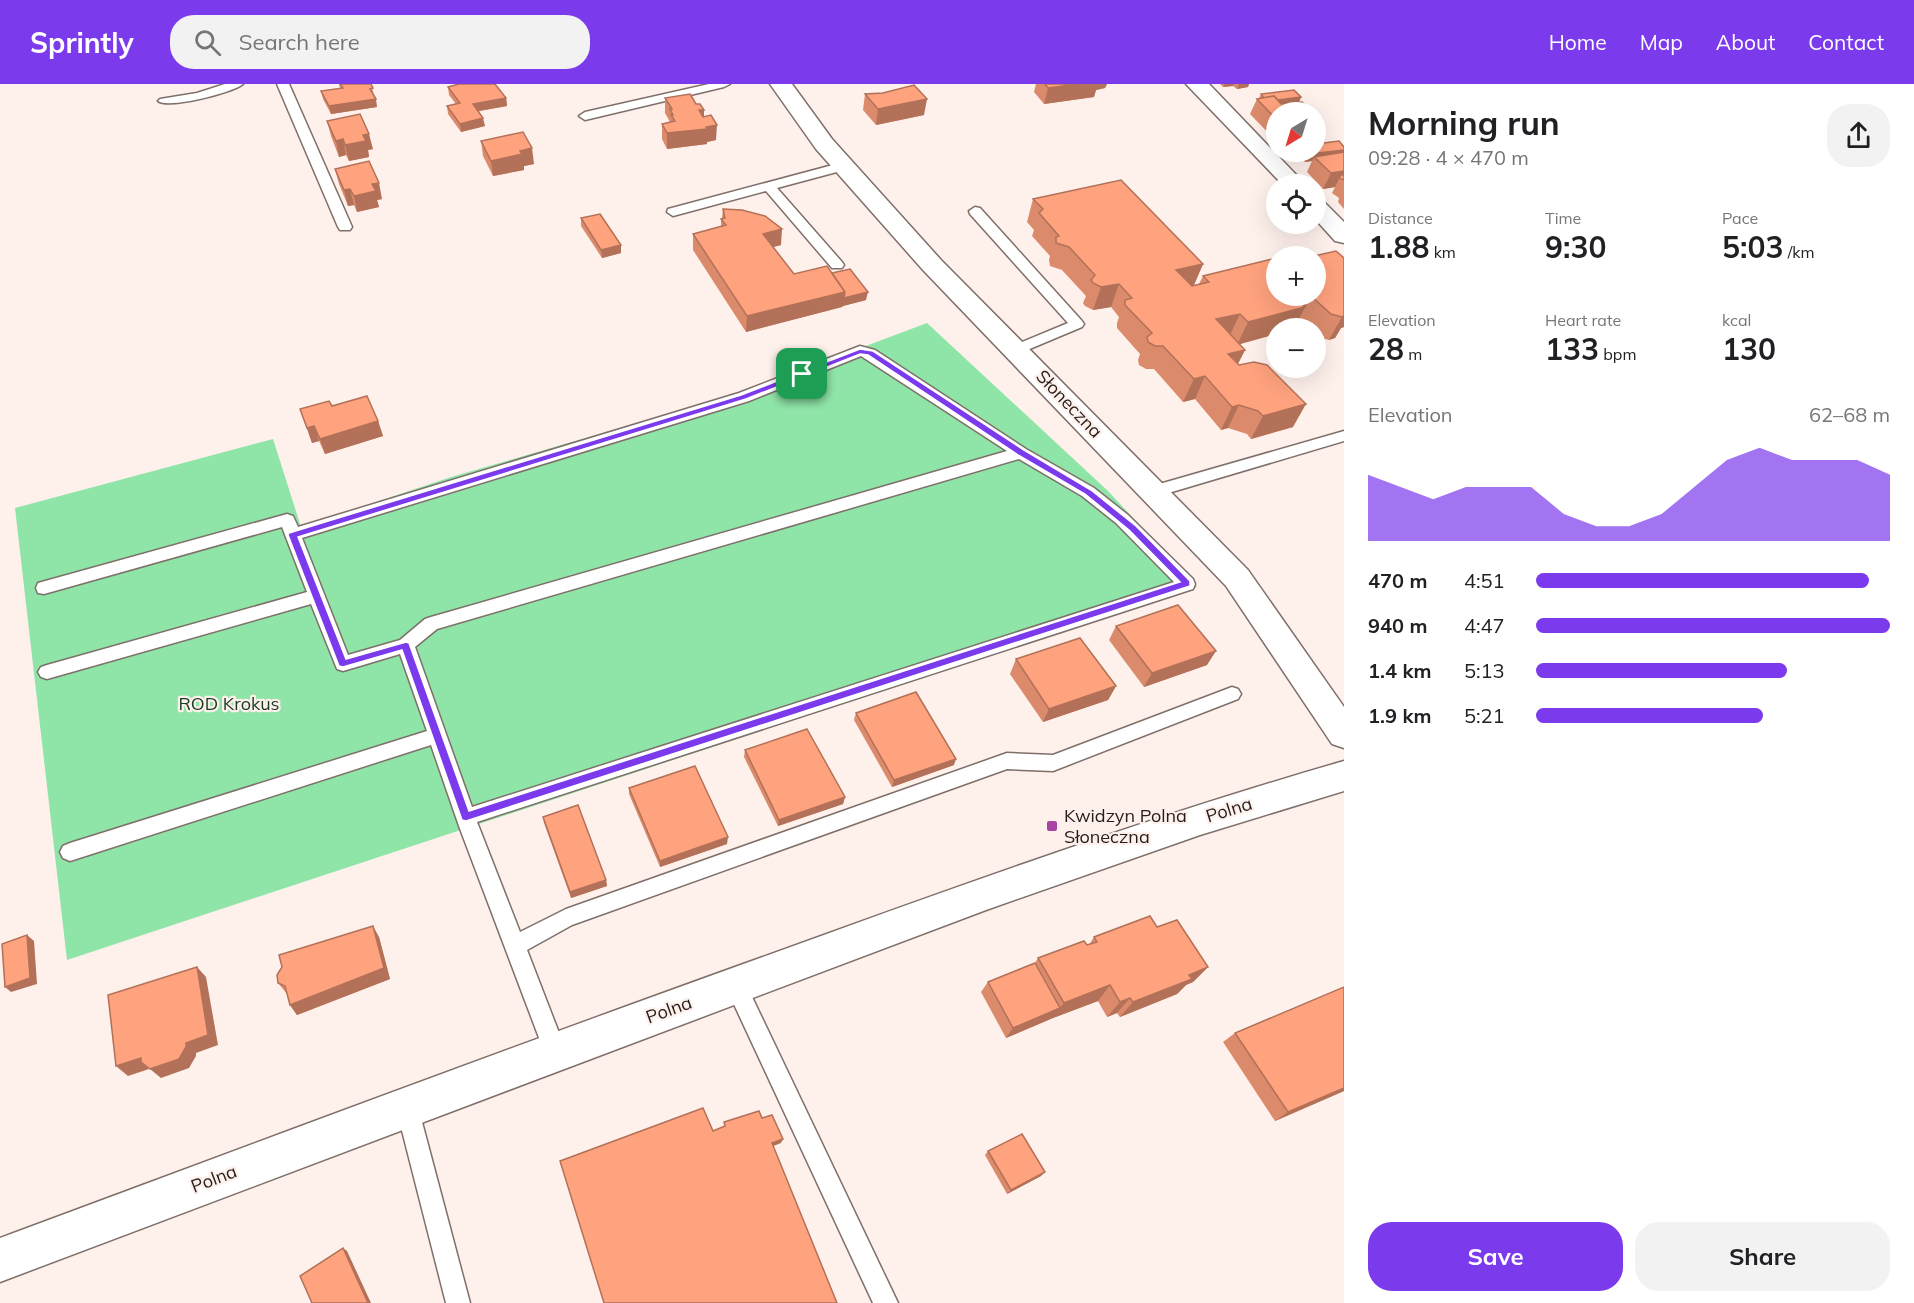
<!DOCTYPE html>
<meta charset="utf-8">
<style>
body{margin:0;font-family:Mulish,sans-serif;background:#f2f2f2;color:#202124;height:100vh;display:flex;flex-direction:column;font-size:22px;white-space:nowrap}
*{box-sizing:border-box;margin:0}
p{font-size:20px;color:#757577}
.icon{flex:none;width:33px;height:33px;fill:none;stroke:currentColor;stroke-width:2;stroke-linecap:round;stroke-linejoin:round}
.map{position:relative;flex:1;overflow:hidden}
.details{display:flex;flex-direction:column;background:#fff;width:570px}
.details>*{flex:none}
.needle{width:39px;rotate:218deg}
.fabs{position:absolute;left:1266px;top:18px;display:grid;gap:12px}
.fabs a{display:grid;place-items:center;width:60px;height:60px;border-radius:50%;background:#fff;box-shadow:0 6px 24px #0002;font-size:30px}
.pin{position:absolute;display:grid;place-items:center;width:51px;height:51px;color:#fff;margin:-26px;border-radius:12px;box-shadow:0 3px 9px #0006}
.round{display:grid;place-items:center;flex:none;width:63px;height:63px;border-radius:24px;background:#f2f2f2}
.summary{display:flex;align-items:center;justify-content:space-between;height:102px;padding:0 24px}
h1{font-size:33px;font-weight:700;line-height:45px}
.stats{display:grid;grid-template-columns:repeat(3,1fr);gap:9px;height:102px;padding:6px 24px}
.stats div{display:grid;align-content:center}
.stats b{font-size:30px;font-weight:700}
.stats small{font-size:16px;font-weight:400}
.stats p{font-size:16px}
.chart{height:168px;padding:12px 24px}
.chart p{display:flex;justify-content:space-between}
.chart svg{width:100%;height:108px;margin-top:6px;fill:#7c3aed;opacity:.7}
.button{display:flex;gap:12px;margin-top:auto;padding:12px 24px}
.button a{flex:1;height:69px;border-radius:24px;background:#7c3aed;color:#fff;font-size:24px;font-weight:700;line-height:69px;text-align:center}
.button a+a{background:#f2f2f2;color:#202124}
ul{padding:0 24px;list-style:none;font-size:20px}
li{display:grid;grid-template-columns:96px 72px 1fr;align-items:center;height:45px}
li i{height:15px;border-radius:8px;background:#7c3aed}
header{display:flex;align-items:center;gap:36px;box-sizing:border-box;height:84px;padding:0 30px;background:#7c3aed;color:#fff}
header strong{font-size:28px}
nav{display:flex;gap:33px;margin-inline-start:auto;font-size:21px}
.search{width:420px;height:54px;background:#f2f2f2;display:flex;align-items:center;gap:15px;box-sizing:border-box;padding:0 21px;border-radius:24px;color:#757577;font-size:22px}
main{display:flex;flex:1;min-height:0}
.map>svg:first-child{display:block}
</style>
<header>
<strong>Sprintly</strong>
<div class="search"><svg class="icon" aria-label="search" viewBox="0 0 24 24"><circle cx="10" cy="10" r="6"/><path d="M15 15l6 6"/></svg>Search here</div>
<nav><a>Home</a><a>Map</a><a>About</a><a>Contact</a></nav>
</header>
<main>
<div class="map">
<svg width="1344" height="1219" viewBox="0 0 1344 1219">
<rect width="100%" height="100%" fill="#fef0eb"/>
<!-- green -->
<path fill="#8fe4a8" d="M 927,239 L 1108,407 L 1197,503 L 67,876 L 15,424 L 273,355 L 301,443 L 451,393 L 741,309 Z"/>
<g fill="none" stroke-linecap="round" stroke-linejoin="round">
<!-- service casing -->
<g stroke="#7e6f69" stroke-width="3">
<g id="service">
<path d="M 225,0 L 243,0 C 232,9 169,25 158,17 L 160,15 L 197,9 Z"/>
<path d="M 277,0 L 289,0 L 352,143 L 350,146 L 340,146 L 338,143 Z"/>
<path d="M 709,0 L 730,0 L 724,3 L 585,36 L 579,32 L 585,28 Z"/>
<path d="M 844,78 L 850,82 L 848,85 L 777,104 L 842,178 L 844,181 L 842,184 L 832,184 L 766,107 L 673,132 L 667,128 L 668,125 Z"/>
<path d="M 975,123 L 980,124 L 1082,237 L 1084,240 L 1082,243 L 1020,269 L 1010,269 L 1008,266 L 1010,263 L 1068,239 L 970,130 L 969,127 Z"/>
<path d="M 860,262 L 875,266 L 1026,365 L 1094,404 L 1128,431 L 1193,495 L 1195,500 L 1193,505 L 477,738 L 520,848 L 566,825 L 1007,669 L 1053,671 L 1232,603 L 1238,605 L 1241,610 L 1238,615 L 1053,687 L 1007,685 L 572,841 L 527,866 L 566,967 L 563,975 L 555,978 L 547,975 L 544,967 L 459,742 L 431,661 L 70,777 L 63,774 L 60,768 L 63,762 L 70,759 L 427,647 L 400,570 L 343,587 L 337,585 L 311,520 L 47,595 L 41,593 L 38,588 L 41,583 L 47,581 L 307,508 L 282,443 L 44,510 L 38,509 L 36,504 L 38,499 L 287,430 L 293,432 L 298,443 L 739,309 ZM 861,272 L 1007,367 L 431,533 L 425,535 L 400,556 L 348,571 L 302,454 L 749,317 ZM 1019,375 L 1082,412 L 1116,439 L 1174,498 L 472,723 L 415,563 L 437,545 Z"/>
<path d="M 1344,347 L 1344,357 L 1155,413 L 1149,411 L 1147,407 L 1149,403 Z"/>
<path d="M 736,891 L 743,894 L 898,1219 L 873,1219 L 725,901 L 729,894 Z"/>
<path d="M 407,1012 L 415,1015 L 418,1023 L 470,1219 L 446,1219 L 396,1023 L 399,1015 Z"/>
</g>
</g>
<!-- minor casing -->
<g stroke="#7e6f69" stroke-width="3">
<g id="minor">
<path d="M 770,0 L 792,0 L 832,55 L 941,176 L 1248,486 L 1344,623 L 1344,664 L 1332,660 L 1226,502 L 923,186 L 816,65 Z"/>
<path d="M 1186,0 L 1209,0 L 1305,100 L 1282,100 Z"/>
<path d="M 1316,116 L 1324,118 L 1344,138 L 1344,159 L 1335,157 L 1316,136 Z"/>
<path d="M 1344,677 L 1344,707 L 1200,751 L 986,826 L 0,1198 L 0,1154 C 253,1060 506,965 760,874 C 953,804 1146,734 1344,677 Z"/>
</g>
</g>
<!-- service -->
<use href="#service" fill="#fff" fill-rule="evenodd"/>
<!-- minor -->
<use href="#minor" fill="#fff" fill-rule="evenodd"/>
</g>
<!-- wall -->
<g fill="#db8b6c">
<path d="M 339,0 L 371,0 L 377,23 L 331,30 L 323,15 L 321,7 L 340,4 Z"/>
<path d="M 1036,0 L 1107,0 L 1105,4 L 1096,6 L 1094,13 L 1044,20 L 1034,8 Z"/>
<path d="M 1220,0 L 1249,0 L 1248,3 L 1237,5 L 1233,2 L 1223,3 Z"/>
<path d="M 448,3 L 506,14 L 507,22 L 478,27 L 485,42 L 461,48 L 448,30 L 447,22 L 456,20 L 449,11 Z"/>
<path d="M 865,10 L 924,31 L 876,41 L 863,26 Z"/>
<path d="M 1261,10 L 1301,13 L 1299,18 L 1276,28 L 1276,57 L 1250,30 L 1257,15 L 1259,14 Z"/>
<path d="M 665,14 L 704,33 L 716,56 L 707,58 L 707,60 L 667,65 L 662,55 L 662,40 L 670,38 L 665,29 Z"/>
<path d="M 327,37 L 373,65 L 368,66 L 369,73 L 349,77 L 346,71 L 339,73 L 331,52 Z"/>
<path d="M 1324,55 L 1321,60 L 1344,63 L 1344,125 L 1338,118 L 1339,114 L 1332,109 L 1335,103 L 1323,105 L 1307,88 L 1312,77 L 1305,78 L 1297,70 L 1298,68 L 1316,68 Z"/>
<path d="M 481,57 L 534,80 L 524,82 L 524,86 L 493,92 L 483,72 Z"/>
<path d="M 335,85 L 382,115 L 377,116 L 379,123 L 357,128 L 354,121 L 348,122 L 339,100 Z"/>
<path d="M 1033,115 L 1203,180 L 1194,201 L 1199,200 L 1203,192 L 1276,212 L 1344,174 L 1344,243 L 1341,244 L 1335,254 L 1329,256 L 1318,253 L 1316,251 L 1316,244 L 1309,244 L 1299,235 L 1294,244 L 1276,244 L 1239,260 L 1245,266 L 1238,280 L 1293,343 L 1251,355 L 1247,350 L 1228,344 L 1221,346 L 1195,315 L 1183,318 L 1154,285 L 1146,285 L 1139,281 L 1138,276 L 1140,270 L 1117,244 L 1117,239 L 1119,233 L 1111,223 L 1093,226 L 1085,222 L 1083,219 L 1086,212 L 1062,186 L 1050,182 L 1049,176 L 1050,172 L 1032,152 L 1034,146 L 1027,138 Z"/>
<path d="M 723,125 L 781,161 L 773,163 L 794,190 L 832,189 L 866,216 L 843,222 L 842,223 L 746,248 L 693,166 L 693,150 L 721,143 L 721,135 L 722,134 Z"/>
<path d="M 581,134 L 621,169 L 602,174 L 581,142 Z"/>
<path d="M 332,322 L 378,337 L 383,352 L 325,370 L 319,357 L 312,359 L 300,325 Z"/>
<path d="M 1116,542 L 1207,581 L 1144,603 L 1109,556 Z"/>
<path d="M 1016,575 L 1116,602 L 1108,616 L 1043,638 L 1010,590 Z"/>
<path d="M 856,629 L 954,681 L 892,703 L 854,636 Z"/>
<path d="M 745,666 L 845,713 L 843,720 L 778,742 L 744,673 Z"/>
<path d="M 629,704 L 727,760 L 660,783 L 629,710 Z"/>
<path d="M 543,733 L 606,796 L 607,802 L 571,814 L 544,739 Z"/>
<path d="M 379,853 L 390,895 L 297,931 L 290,921 L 287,910 L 278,899 Z"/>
<path d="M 1094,853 L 1208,883 L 1193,898 L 1186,901 L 1177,910 L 1120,933 L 1117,929 L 1107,933 L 1098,917 L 1053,934 L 1006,954 L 981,908 L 988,898 L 1035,879 L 1038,874 L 1089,861 Z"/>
<path d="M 1235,949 L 1344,1007 L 1275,1037 L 1223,958 Z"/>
<path d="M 988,1067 L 1041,1092 L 1007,1110 L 985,1071 Z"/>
</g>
<!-- shaded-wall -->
<g fill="#b27158">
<path d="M 1077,0 L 1107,0 L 1105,4 L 1096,6 L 1094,13 L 1044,20 L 1048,4 Z"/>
<path d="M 1225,0 L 1234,0 L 1233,2 L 1223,3 Z"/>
<path d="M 1239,0 L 1249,0 L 1248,3 L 1237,5 Z"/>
<path d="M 1301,13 L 1298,21 L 1266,24 L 1268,18 Z"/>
<path d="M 506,14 L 507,22 L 474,28 L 473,20 Z"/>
<path d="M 376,15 L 377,23 L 331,30 L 329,22 Z"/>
<path d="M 927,15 L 924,31 L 876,41 L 878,25 Z"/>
<path d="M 699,26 L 704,26 L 704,41 Z"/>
<path d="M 483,34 L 485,42 L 461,48 L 460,40 Z"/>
<path d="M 717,41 L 716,56 L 707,58 L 707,60 L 667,65 L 667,49 Z"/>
<path d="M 369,50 L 373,65 L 368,66 L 369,73 L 349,77 L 345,61 L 363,51 Z"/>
<path d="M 343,55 L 346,71 L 339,73 L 336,57 Z"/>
<path d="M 1324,55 L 1320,63 L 1316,63 L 1316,56 Z"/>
<path d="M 532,64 L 534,80 L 524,82 L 524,86 L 493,92 L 491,77 L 520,67 Z"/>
<path d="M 1344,66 L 1344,70 L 1314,73 L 1312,77 L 1305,78 L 1309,70 Z"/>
<path d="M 1344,87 L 1344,96 L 1341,91 L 1335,103 L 1323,105 L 1331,89 Z"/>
<path d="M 379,99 L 382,115 L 377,116 L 379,123 L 357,128 L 354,112 L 372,100 Z"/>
<path d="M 350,105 L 354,121 L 348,122 L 344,106 Z"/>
<path d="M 782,145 L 781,161 L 762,166 L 763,150 Z"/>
<path d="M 621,161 L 621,169 L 602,174 L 601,166 Z"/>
<path d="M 1203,180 L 1193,203 L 1176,186 Z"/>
<path d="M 1119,200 L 1111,223 L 1093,226 L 1101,203 Z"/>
<path d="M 845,208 L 868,208 L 866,216 L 843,222 L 842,223 L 746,248 L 747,232 Z"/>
<path d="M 1311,212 L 1294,244 L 1276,244 L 1276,250 L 1237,261 L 1248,238 L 1297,216 Z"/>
<path d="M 1344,226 L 1344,243 L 1341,244 L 1335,254 L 1329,256 L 1342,233 Z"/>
<path d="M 1240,230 L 1229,253 L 1216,235 Z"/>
<path d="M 1245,266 L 1233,289 L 1228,270 Z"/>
<path d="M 1205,292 L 1195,315 L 1183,318 L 1194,295 Z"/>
<path d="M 1306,320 L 1293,343 L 1251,355 L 1263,332 Z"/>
<path d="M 1239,321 L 1228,344 L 1221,346 L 1232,323 Z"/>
<path d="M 378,337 L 383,352 L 325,370 L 320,355 Z"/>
<path d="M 314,342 L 319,357 L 312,359 L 307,344 Z"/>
<path d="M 1216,567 L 1207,581 L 1144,603 L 1152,589 Z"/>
<path d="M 1116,602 L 1108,616 L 1043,638 L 1049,625 Z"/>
<path d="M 956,675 L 954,681 L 892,703 L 894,696 Z"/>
<path d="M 845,713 L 843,720 L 778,742 L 779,736 Z"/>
<path d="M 728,753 L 727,760 L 660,783 L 660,777 Z"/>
<path d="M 606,796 L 607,802 L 571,814 L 570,808 Z"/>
<path d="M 373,842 L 379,853 L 390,895 L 297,931 L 290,921 Z"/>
<path d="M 27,851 L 34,857 L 37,900 L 11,908 L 5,903 Z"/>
<path d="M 197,883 L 206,893 L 218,961 L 196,969 L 196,972 L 189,984 L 161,994 L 150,985 L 186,959 Z"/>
<path d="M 1208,883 L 1193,898 L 1186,901 L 1177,910 L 1120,933 L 1133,918 L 1189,891 Z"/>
<path d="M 1110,901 L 1098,917 L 1053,934 L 1006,954 L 1013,944 L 1060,924 L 1064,919 Z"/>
<path d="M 1130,914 L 1117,929 L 1107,933 L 1120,918 Z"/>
<path d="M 141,974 L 141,978 L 149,985 L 128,992 L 116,982 Z"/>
<path d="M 1344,1004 L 1344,1007 L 1275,1037 L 1288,1028 Z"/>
<path d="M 783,1055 L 781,1059 L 771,1063 L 772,1059 Z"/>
<path d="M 1045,1088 L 1041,1092 L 1007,1110 L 1011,1106 Z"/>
<path d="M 343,1164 L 347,1167 L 371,1219 L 368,1219 Z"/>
</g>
<!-- building -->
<g fill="#ffa27e" stroke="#b27158" stroke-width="1.5">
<path d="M 340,0 L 371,0 L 373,4 L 370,5 L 376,15 L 329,22 L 321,7 L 343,4 Z"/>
<path d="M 459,0 L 495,0 L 506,14 L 473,20 L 483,34 L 460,40 L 447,22 L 460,19 L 448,3 Z"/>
<path d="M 1045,0 L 1077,0 L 1048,4 Z"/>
<path d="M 914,1 L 927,15 L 878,25 L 865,10 L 883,9 Z"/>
<path d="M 1294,6 L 1301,13 L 1278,16 L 1274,12 L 1264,14 L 1261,10 Z"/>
<path d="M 690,10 L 696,20 L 700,20 L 704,26 L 699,26 L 703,33 L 711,31 L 717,41 L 706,43 L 707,45 L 667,49 L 662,40 L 675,37 L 671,31 L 673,31 L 670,25 L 672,25 L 665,14 Z"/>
<path d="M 1274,12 L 1281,20 L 1302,18 L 1307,23 L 1302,24 L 1307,28 L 1276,28 L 1276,35 L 1257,15 Z"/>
<path d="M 360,30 L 369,50 L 363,51 L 366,57 L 345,61 L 343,55 L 336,57 L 327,37 Z"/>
<path d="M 1316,47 L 1324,55 L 1316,56 Z"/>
<path d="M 523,48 L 532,64 L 520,67 L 522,70 L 491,77 L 481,57 Z"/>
<path d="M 1339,57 L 1344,63 L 1344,66 L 1309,70 L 1306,68 L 1316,68 L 1316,60 Z"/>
<path d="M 1344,68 L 1344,87 L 1331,89 L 1314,73 Z"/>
<path d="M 369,77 L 379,99 L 372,100 L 376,107 L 354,112 L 350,105 L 344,106 L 335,85 Z"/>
<path d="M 1341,91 L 1344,91 L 1344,96 L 1339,94 Z"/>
<path d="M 1121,96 L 1203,180 L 1176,186 L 1192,202 L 1209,198 L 1203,192 L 1276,174 L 1276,212 L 1316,212 L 1316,172 L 1314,172 L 1336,167 L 1344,174 L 1344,232 L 1342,233 L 1331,230 L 1311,212 L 1297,216 L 1305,223 L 1248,238 L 1240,230 L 1216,235 L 1245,266 L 1228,270 L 1239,281 L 1254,278 L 1267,281 L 1306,320 L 1263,332 L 1258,327 L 1239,321 L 1232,323 L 1205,292 L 1194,295 L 1163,262 L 1155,262 L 1148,258 L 1147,253 L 1152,249 L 1125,221 L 1125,216 L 1132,214 L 1119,200 L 1101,203 L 1093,199 L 1091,196 L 1095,191 L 1069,163 L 1056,159 L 1056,153 L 1059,152 L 1039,129 L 1043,125 L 1033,115 Z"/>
<path d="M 723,125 L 742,126 L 765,132 L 782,145 L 763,150 L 794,190 L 827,182 L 845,208 L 747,232 L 693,150 L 726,141 L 721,135 L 725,134 Z"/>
<path d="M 600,130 L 621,161 L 601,166 L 581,134 Z"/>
<path d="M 850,185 L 868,208 L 844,214 L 845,208 L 832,189 Z"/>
<path d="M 367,312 L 378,337 L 320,355 L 314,342 L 307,344 L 300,325 L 329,317 L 332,322 Z"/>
<path d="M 1178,521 L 1216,567 L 1152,589 L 1116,542 Z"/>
<path d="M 1080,554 L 1116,602 L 1049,625 L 1016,575 Z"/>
<path d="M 916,608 L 956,675 L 894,696 L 856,629 Z"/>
<path d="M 807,645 L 845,713 L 779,736 L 745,666 Z"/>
<path d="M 695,682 L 728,753 L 660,777 L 629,704 Z"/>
<path d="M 578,721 L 606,796 L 570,808 L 543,733 Z"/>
<path d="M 1150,832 L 1157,843 L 1177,836 L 1208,883 L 1189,891 L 1192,895 L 1133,918 L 1130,914 L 1120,918 L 1110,901 L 1064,919 L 1038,874 L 1084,857 L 1087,861 L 1097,858 L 1094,853 Z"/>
<path d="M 373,842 L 384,884 L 290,921 L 285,902 L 278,899 L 277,891 L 282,883 L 279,871 Z"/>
<path d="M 27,851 L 30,894 L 5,903 L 2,860 Z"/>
<path d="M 1035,879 L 1060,924 L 1013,944 L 988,898 Z"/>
<path d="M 197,883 L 208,951 L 186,959 L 186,963 L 179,975 L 150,985 L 141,978 L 141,974 L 116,982 L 108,911 Z"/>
<path d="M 1344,903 L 1344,1004 L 1288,1028 L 1235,949 Z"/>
<path d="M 703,1024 L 713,1047 L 725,1042 L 724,1038 L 759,1027 L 762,1034 L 772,1031 L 783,1055 L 772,1059 L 837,1219 L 604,1219 L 560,1077 Z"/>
<path d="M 1022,1050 L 1045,1088 L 1011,1106 L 988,1067 Z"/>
<path d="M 343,1164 L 368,1219 L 312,1219 L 300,1192 Z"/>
</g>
<!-- route -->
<path fill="#7c3aed" stroke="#fff" stroke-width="1.5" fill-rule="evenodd" d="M 860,265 L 873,267 L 1024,366 L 1091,406 L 1136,442 L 1190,497 L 1190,502 L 466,737 L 462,736 L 402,566 L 343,583 L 339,582 L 288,451 L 289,449 L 741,311 ZM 860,270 L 868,271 L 1018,371 L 1085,410 L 1129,446 L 1180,498 L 469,727 L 409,559 L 406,558 L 346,575 L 298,453 L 746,315 Z"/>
<!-- markers -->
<rect fill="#a942a6" stroke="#fef0eb" stroke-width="2" x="1046" y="736" width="12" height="12" rx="3"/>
<g text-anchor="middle" stroke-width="4.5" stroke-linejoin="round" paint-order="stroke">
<!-- street labels -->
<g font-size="18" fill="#241e1b" stroke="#fef0eb">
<text transform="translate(1069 320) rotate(46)" y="6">Słoneczna</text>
<text transform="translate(1229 726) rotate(-17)" y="6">Polna</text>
<text transform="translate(669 926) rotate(-20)" y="6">Polna</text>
<text transform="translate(214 1095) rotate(-21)" y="6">Polna</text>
</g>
<!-- park labels -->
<g font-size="18" fill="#183d25" stroke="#fef0eb">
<text x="229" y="626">ROD Krokus</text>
</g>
<!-- poi labels -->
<g font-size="18" fill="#241e1b" stroke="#fef0eb" text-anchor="start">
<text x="1064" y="738">Kwidzyn Polna<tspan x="1064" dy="21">Słoneczna</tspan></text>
</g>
</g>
</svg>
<div class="fabs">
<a><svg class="needle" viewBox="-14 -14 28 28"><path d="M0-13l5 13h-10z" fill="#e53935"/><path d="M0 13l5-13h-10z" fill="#757577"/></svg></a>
<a><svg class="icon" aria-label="locate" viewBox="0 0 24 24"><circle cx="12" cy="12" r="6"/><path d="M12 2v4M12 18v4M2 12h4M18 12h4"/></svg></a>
<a>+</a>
<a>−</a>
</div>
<div class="pin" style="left:802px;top:290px;background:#1e9e55"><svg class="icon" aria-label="arrive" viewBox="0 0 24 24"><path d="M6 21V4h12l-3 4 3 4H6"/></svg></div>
</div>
<section class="details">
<div class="summary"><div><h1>Morning run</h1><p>09:28 · 4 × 470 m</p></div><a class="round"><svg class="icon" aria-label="share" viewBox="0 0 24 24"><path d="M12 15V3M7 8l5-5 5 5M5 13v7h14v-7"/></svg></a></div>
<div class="stats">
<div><p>Distance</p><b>1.88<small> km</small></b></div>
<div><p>Time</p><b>9:30</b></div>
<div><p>Pace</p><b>5:03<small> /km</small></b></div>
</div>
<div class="stats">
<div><p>Elevation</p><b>28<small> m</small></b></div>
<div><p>Heart rate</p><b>133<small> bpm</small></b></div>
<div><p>kcal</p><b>130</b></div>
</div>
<div class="chart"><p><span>Elevation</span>62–68 m</p>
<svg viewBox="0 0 160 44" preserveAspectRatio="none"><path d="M0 44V17L10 22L20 27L30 22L40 22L50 22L60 33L70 38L80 38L90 33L100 22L110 11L120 6L130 11L140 11L150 11L160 17V44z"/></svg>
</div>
<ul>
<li><b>470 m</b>4:51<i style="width:94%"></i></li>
<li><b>940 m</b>4:47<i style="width:100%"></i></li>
<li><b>1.4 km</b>5:13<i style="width:71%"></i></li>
<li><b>1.9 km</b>5:21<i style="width:64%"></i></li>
</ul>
<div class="button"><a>Save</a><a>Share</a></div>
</section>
</main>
